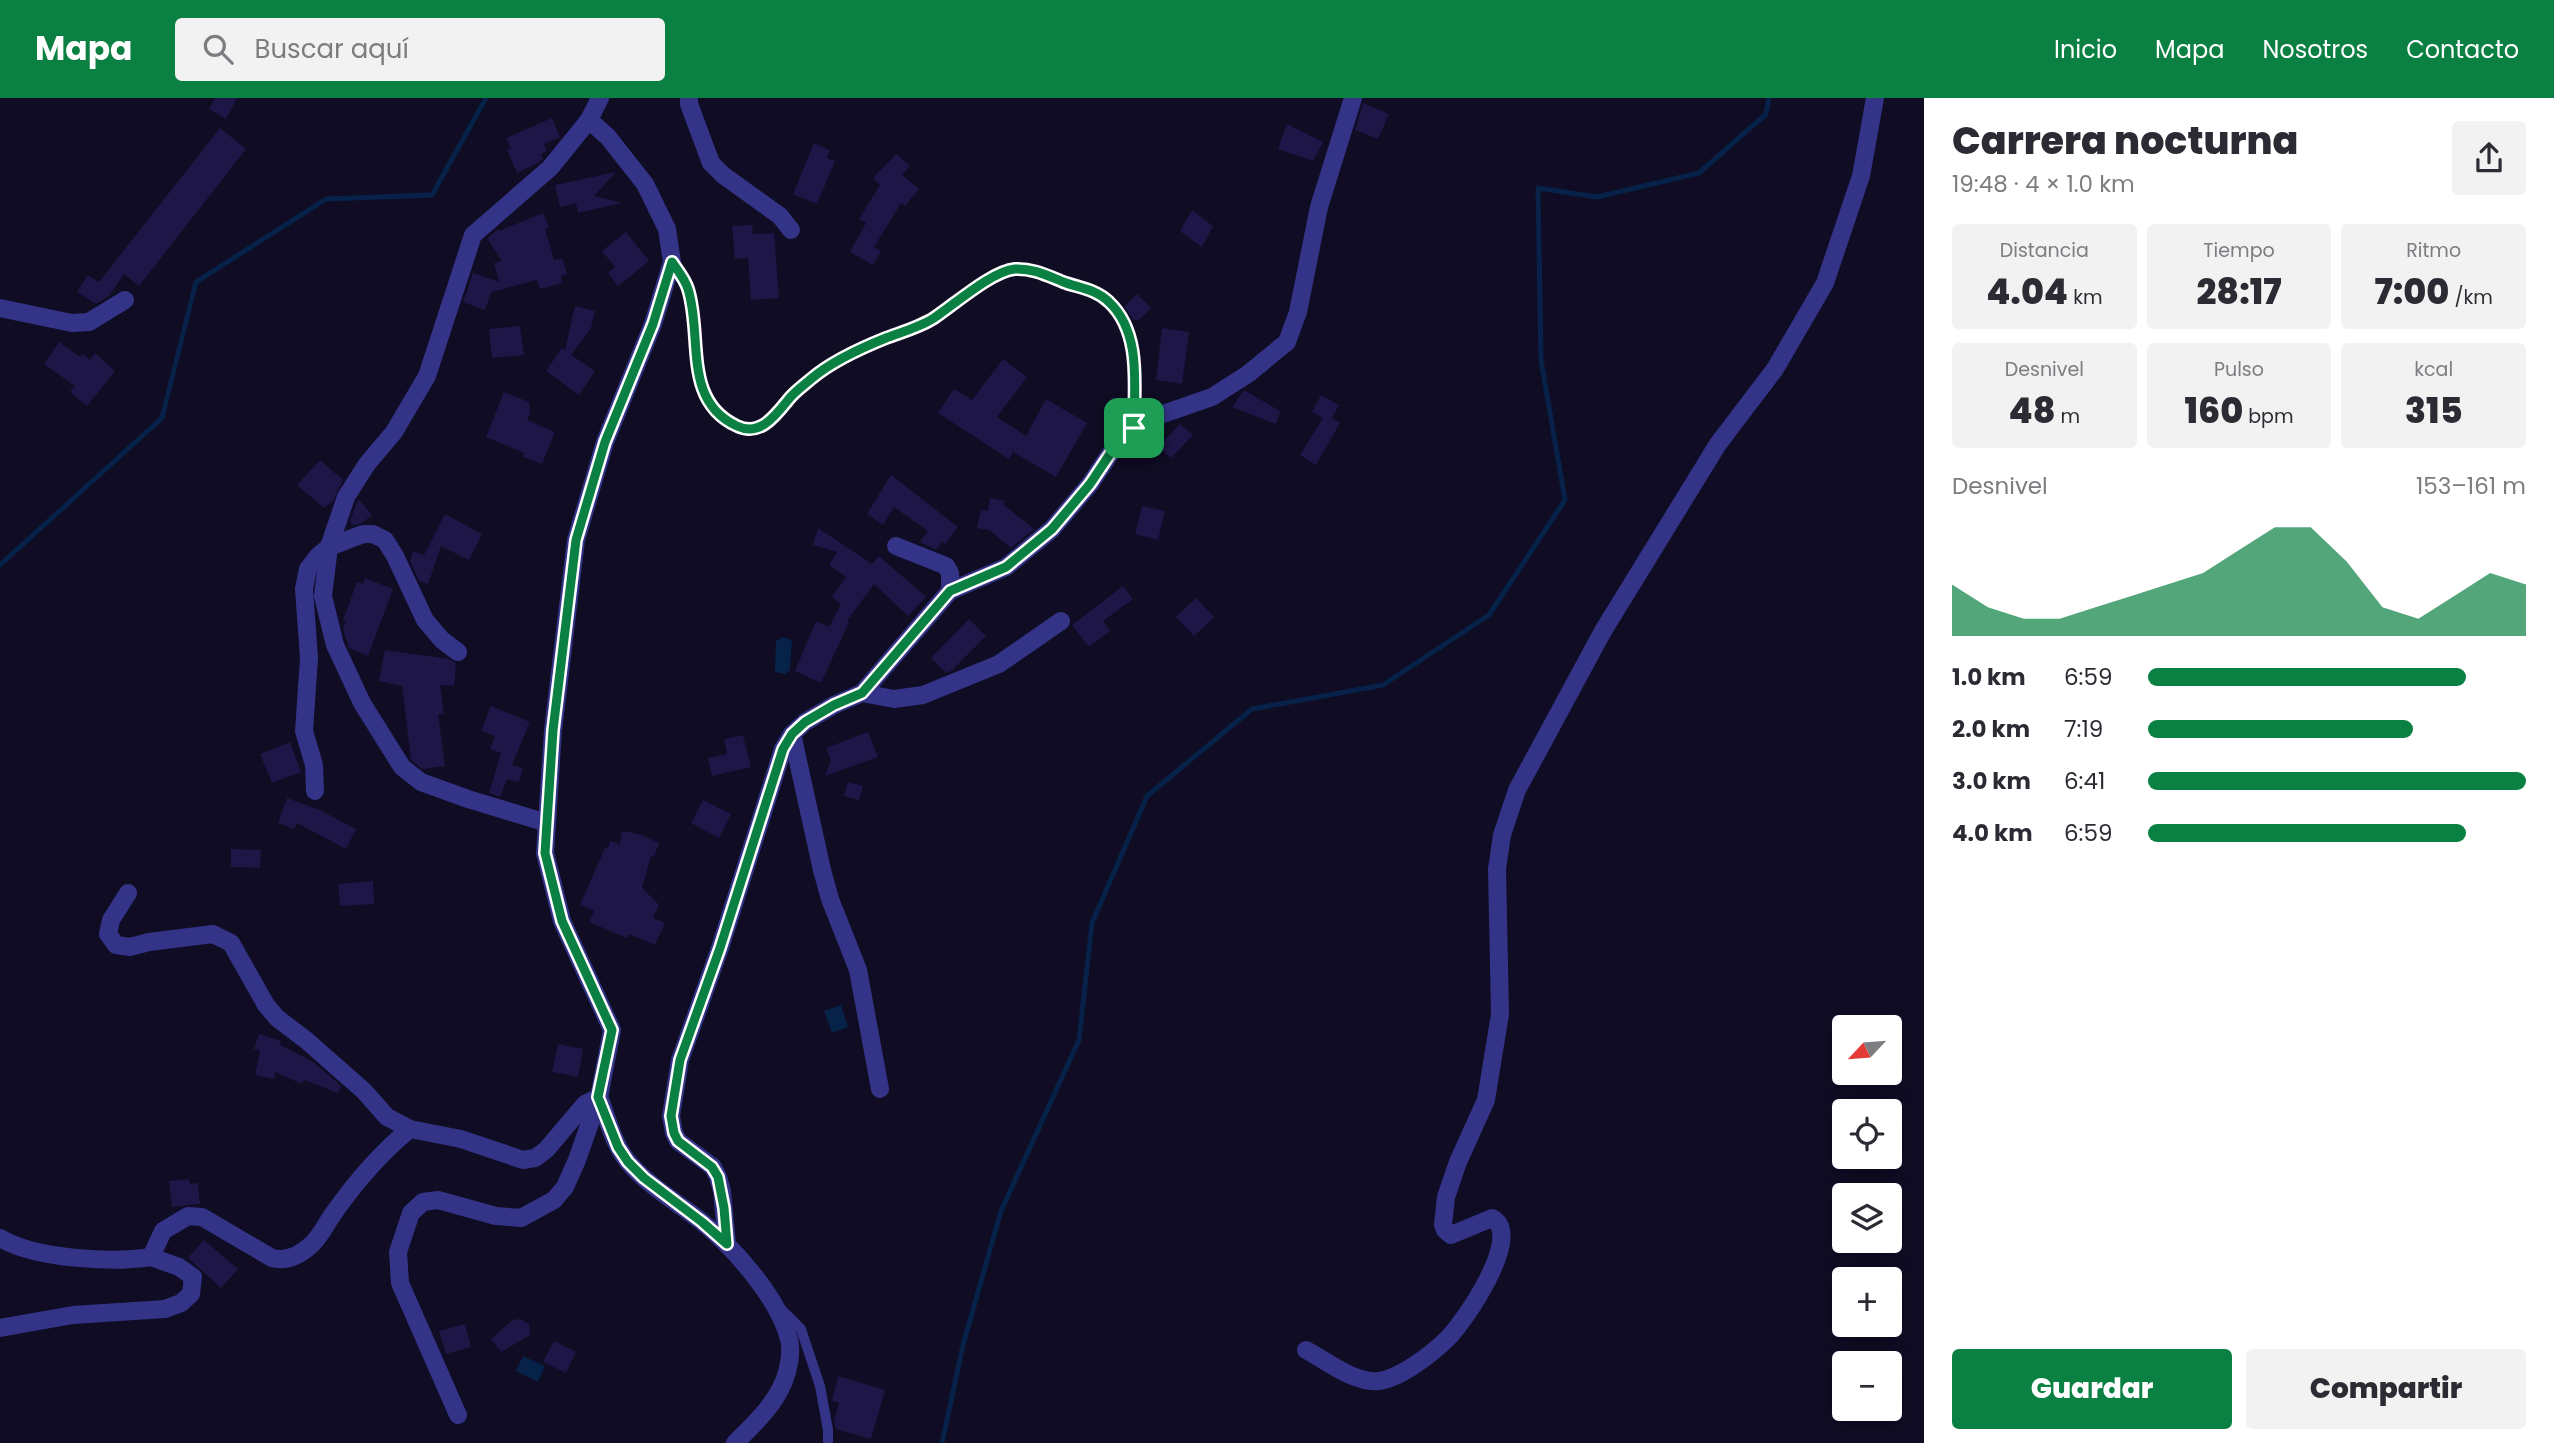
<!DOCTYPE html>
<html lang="es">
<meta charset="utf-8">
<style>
body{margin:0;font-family:Poppins,sans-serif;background:#f2f2f3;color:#2b2b33;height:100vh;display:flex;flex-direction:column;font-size:26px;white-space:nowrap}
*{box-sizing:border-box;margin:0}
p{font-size:23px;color:#7c7c81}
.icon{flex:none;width:38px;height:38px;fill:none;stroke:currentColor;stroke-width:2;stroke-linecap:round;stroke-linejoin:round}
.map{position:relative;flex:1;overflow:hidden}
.details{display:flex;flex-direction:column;background:#fff;width:630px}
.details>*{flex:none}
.needle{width:46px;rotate:244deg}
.buttons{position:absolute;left:1832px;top:917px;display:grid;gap:14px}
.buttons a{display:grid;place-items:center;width:70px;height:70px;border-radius:7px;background:#fff;box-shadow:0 4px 18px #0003;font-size:35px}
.pin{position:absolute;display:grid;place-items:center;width:60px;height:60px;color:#fff;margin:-30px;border-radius:14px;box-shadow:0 4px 10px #0006}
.round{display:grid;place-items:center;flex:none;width:74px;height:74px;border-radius:7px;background:#f2f2f3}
.head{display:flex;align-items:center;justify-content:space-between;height:119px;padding:0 28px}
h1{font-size:38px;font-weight:800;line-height:52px}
.metrics{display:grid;grid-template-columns:repeat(3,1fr);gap:10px;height:119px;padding:7px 28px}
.metrics div{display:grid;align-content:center;border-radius:7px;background:#f2f2f3;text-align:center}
.metrics b{font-size:35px;font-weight:800}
.metrics small{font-size:19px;font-weight:400}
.metrics p{font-size:19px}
.chart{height:196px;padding:14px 28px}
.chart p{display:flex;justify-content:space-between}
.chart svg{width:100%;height:126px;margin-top:7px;fill:#0b8043;opacity:.7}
.action{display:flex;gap:14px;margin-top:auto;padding:14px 28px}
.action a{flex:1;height:80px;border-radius:7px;background:#0b8043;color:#fff;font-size:28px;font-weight:800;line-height:80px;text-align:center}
.action a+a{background:#f2f2f3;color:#2b2b33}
ul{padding:0 28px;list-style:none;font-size:23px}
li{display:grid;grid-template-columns:112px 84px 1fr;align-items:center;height:52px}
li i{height:18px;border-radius:9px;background:#0b8043}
header{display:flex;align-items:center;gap:42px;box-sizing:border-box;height:98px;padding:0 35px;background:#0b8043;color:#fff}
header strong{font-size:33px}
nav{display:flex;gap:38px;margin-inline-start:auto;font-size:24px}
.search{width:490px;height:63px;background:#f2f2f3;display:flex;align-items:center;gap:18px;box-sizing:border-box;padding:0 24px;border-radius:7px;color:#7c7c81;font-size:26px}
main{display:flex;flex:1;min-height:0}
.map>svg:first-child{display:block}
</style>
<header>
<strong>Mapa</strong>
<div class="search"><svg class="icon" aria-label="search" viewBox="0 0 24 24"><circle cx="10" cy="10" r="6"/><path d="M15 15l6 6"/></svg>Buscar aquí</div>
<nav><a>Inicio</a><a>Mapa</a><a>Nosotros</a><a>Contacto</a></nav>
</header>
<main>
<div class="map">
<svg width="1924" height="1345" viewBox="0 0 1924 1345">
<rect width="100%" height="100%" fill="#0f0c24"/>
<!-- water -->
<g fill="#072248">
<path d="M 783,539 L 792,542 L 790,572 L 785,576 L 775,574 L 776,543 Z"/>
<path d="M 841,907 L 848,929 L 832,935 L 824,913 Z"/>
<path d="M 523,1258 L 545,1268 L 538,1284 L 516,1273 Z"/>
</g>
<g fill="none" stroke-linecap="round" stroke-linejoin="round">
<!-- stream -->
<g stroke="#072248" stroke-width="5">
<path d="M 0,467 L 162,320 L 196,184 L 326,101 L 432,97 L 486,0"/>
<path d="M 942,1345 L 963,1247 L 1001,1113 L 1079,942 L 1092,825 L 1147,698 L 1252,611 L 1383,587 L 1489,517 L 1565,402 L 1541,262 L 1538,90 L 1597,99 L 1699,75 L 1766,16 L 1769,0"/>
</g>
</g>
<!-- building -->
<g fill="#1e1647">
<path d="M 215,0 L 237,0 L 226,21 L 209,11 Z"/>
<path d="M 1363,5 L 1389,16 L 1378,41 L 1355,32 Z"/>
<path d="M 552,20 L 560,39 L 544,46 L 547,53 L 541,56 L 543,61 L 538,65 L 517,75 L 507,52 L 511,50 L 506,40 Z"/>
<path d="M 1287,26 L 1323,44 L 1313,63 L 1278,51 Z"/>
<path d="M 220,30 L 246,51 L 139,188 L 124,176 L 109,198 L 96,206 L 77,194 L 88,177 L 99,184 Z"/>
<path d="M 814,45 L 830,52 L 827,60 L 835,63 L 817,106 L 793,96 Z"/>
<path d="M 896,56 L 910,68 L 902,77 L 919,91 L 905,108 L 901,105 L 874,149 L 881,153 L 873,167 L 850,154 L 866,125 L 859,121 L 880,87 L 873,80 Z"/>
<path d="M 616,74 L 594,98 L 622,105 L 578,115 L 576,105 L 560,109 L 555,87 Z"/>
<path d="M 1192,112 L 1213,128 L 1202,149 L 1180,133 Z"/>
<path d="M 543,115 L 549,130 L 545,131 L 554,162 L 562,160 L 567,176 L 561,178 L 562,185 L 540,191 L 537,182 L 491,194 L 485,212 L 463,204 L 473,175 L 499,184 L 494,165 L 502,163 L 487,140 L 498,131 L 499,133 Z"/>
<path d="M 752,127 L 753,136 L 774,135 L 779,200 L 751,202 L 748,160 L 735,161 L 732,128 Z"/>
<path d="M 626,134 L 649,163 L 618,188 L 608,175 L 615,169 L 602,153 Z"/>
<path d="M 1137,196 L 1151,210 L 1139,222 L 1134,222 L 1124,209 Z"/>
<path d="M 575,208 L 595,213 L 591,230 L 571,257 L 595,273 L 579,297 L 546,273 L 562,250 L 565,252 Z"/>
<path d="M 520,228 L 524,257 L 492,260 L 489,231 Z"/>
<path d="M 1162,230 L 1189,234 L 1182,286 L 1156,282 Z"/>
<path d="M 59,244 L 80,259 L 83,256 L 90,262 L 95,255 L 115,273 L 87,308 L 70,294 L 75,288 L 44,266 Z"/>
<path d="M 1003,261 L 1027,279 L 997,319 L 1026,338 L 1046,301 L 1087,325 L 1056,379 L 1013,354 L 1009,361 L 938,315 L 954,291 L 972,302 Z"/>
<path d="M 1244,292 L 1280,313 L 1276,326 L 1232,309 Z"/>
<path d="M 504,294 L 529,304 L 530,315 L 527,322 L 555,334 L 542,366 L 523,359 L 524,355 L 486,339 Z"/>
<path d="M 1321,297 L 1339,307 L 1332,320 L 1340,325 L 1316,367 L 1300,357 L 1323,320 L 1312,314 Z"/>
<path d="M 1180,326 L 1193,337 L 1171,360 L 1158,349 Z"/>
<path d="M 320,362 L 343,382 L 333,403 L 324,410 L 297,387 Z"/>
<path d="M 891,377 L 958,429 L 945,446 L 942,443 L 936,452 L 920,444 L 928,433 L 894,409 L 883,427 L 867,416 Z"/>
<path d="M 990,400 L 1005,403 L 1004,407 L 1034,431 L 1011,450 L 989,432 L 977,430 L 981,412 L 988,413 Z"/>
<path d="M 358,401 L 372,417 L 362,425 L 353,428 L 350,423 Z"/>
<path d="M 1142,408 L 1165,413 L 1158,442 L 1135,436 Z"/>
<path d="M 445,416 L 482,436 L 469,462 L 441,448 L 428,486 L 419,483 L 410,463 L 413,453 L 424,457 Z"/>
<path d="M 818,430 L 872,466 L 879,458 L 926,499 L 908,518 L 874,486 L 847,523 L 849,524 L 821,585 L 795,573 L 816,523 L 829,529 L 841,506 L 832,499 L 846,479 L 829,467 L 837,454 L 813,447 Z"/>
<path d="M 365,480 L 393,491 L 368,558 L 349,550 L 343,531 L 346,524 L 343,522 L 357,484 L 363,486 Z"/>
<path d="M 1123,488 L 1133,501 L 1103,523 L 1110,533 L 1089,549 L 1072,527 Z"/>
<path d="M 1196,500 L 1214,519 L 1194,538 L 1176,519 Z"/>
<path d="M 969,521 L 986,538 L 951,573 L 946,575 L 931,560 Z"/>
<path d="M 385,552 L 449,561 L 456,565 L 454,588 L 440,587 L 444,616 L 438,616 L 445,668 L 422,671 L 411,662 L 402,588 L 379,583 Z"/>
<path d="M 491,608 L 530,624 L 512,667 L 523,670 L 519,684 L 507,681 L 500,699 L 489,695 L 501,655 L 490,651 L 495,638 L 481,633 Z"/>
<path d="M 868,634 L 878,659 L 825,678 L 831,662 L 826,650 Z"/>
<path d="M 743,637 L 751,669 L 712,678 L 708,660 L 727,656 L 724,641 Z"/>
<path d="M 290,644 L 301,674 L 272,685 L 260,656 Z"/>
<path d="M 848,684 L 863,688 L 859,702 L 844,698 Z"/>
<path d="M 287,700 L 320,712 L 356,731 L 346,751 L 297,725 L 294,731 L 278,725 Z"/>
<path d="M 703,702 L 731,716 L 719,740 L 691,725 Z"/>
<path d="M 622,733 L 639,736 L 659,745 L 654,759 L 651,758 L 642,790 L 659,807 L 653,820 L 665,825 L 655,847 L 629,836 L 627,840 L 589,824 L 594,813 L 580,807 L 605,750 L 608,750 L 610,743 L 620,746 Z"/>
<path d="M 231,751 L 261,752 L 260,770 L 231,769 Z"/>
<path d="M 373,783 L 374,806 L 340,808 L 338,786 Z"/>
<path d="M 259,936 L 281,943 L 280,947 L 312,963 L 341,988 L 338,995 L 304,982 L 302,986 L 275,974 L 274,981 L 255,977 L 260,953 L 254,951 Z"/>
<path d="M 558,946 L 583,951 L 578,979 L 552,974 Z"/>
<path d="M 189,1081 L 190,1086 L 198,1085 L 200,1106 L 172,1109 L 169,1083 Z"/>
<path d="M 204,1142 L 238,1171 L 221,1190 L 188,1160 Z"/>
<path d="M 520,1221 L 529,1226 L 530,1237 L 501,1254 L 491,1241 L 513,1222 Z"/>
<path d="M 465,1226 L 471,1249 L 446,1256 L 439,1233 Z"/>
<path d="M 554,1243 L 576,1254 L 566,1275 L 543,1264 Z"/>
<path d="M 838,1278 L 885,1292 L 871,1341 L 836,1331 L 834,1323 L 839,1305 L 832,1303 Z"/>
</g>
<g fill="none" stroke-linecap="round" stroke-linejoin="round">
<!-- lane -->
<g stroke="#333387" stroke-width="10">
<path d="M 672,164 C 678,173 685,181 688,191 C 703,238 682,303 737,328 C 760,339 774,318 788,302 C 795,294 804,287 811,281 C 832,263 861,250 886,240 C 902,234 920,229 934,220 C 954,206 993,173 1015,171 C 1034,170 1050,179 1066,185 C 1081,190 1097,192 1109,203 C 1142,235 1134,288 1134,329"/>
<path d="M 782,1212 L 801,1231 L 820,1288 L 828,1332 L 828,1345"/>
</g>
<!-- street -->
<g stroke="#333387" stroke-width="18">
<path d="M 689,0 L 689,6 L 711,65 L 723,77 L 780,118 L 791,132"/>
<path d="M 0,210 L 72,225 L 89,224 L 125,202"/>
<path d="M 896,448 L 946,468 L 950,475 L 950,493"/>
<path d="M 862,595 L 894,601 L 923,597 L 999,566 L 1061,523"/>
<path d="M 792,636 L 822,772 L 830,801 L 858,872 L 880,991"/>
<path d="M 315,693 L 314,667 L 304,633 L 309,560 L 304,491 L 308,471 L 318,458 L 329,449 L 363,436 L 373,436 L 385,442 L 395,458 L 425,522 L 442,542 L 458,554"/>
<path d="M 547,725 L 468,701 L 421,684 L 402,669 L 362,605 L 335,547 L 323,498 L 329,449 L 346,399 L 367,366 L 394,334 L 427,278 L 473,137 L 550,70 L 589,22"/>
<path d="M 128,795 L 111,822 L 108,836 L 116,847 L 130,849 L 149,844 L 213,836 L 231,845 L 266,907 L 277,920 L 306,942 L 364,993 L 387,1019 L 410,1031"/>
<path d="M 599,999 C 608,1021 614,1049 630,1066 C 650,1089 677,1104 701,1123 C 733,1149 778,1199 789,1241 C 792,1253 789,1271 784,1283 C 774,1308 754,1326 735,1345"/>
<path d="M 0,1140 C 34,1161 112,1165 151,1159"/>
<path d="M 727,1146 L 722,1093 L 718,1079 L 713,1069 L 678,1043 L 674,1035 L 671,1018 L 680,962 L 720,850 L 783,651 L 792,636 L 805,624 L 834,607 L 862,595 L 950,493 L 1006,469 L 1052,431 L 1090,386 L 1116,347 L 1134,329 L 1160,317 L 1212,299 L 1248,276 L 1287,244 L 1298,214 L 1319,109 L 1353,0"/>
<path d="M 0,1230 L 73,1217 L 165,1211 L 181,1205 L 191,1196 L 193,1179 L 179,1169 L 151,1159 L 163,1133 L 188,1118 L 202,1119 L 272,1160 C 287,1164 300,1157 311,1147 C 320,1139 326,1126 333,1116 C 355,1085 380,1055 410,1031 L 461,1041 L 523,1062 L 535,1060 L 546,1052 L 585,1006 L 599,999"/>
<path d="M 1306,1252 C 1327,1263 1355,1286 1379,1283 C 1401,1280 1433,1255 1448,1240 C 1465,1223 1524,1137 1492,1120 L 1451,1137 L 1445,1132 L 1443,1127 L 1446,1099 L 1458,1064 L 1486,1002 L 1500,916 L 1497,771 L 1502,737 L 1517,692 L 1603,533 L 1718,346 L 1775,271 L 1825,185 L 1861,78 L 1875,0"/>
<path d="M 458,1317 L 400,1185 L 398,1154 L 411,1115 L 423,1104 L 438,1102 L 496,1118 L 521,1120 L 554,1102 L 565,1089 L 577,1062 L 599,999 L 612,932 L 562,823 L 545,755 L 553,632 L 576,442 L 605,344 L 653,226 L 672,164 L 667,131 L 645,86 L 608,39 L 589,22 L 600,0"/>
</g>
</g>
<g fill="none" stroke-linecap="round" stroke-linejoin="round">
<!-- route casing -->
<g stroke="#fff" stroke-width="14">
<path id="route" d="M 672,164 C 678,173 685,181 688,191 C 703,238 682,303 737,328 C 760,339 775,318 788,302 C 794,294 804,287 811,281 C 832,263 861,250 886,240 C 902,234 920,229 934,220 C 955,206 992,173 1015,171 C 1034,170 1050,179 1066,185 C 1081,190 1097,192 1109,204 C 1142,235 1134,288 1134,330 L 1116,347 L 1090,386 L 1052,431 L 1006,469 L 950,493 L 862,595 L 834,607 L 805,624 L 792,636 L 783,651 L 720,850 L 680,962 L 671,1018 L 674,1035 L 678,1043 L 712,1069 L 718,1079 L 724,1110 L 727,1146 L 702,1124 L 644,1080 L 628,1064 L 618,1049 L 598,999 L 612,932 L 562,823 L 545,755 L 553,632 L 576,442 L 605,344 L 653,226 Z"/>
</g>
<!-- route -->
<use href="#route" stroke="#0b8043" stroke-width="9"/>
</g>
</svg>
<div class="buttons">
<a><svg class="needle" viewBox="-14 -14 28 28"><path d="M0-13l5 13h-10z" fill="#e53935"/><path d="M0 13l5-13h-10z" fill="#7c7c81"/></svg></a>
<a><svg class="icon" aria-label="locate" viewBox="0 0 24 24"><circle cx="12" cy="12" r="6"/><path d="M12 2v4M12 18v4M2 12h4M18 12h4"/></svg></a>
<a><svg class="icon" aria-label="layers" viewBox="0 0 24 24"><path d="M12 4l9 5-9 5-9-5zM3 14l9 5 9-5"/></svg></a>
<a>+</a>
<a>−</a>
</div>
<div class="pin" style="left:1134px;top:330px;background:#1e9e55"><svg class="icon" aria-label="arrive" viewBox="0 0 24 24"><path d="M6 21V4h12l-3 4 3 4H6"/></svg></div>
</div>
<section class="details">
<div class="head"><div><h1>Carrera nocturna</h1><p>19:48 · 4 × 1.0 km</p></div><a class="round"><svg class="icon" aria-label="share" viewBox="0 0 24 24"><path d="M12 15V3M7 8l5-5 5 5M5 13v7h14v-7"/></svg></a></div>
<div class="metrics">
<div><p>Distancia</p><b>4.04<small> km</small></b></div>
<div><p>Tiempo</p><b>28:17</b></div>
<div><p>Ritmo</p><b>7:00<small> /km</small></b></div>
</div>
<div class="metrics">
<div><p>Desnivel</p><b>48<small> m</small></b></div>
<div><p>Pulso</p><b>160<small> bpm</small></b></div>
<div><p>kcal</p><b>315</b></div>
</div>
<div class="chart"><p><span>Desnivel</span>153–161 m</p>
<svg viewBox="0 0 160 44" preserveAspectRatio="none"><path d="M0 44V26L10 34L20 38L30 38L40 34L50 30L60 26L70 22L80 14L90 6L100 6L110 18L120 34L130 38L140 30L150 22L160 26V44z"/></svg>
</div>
<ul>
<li><b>1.0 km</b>6:59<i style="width:84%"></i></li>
<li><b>2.0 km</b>7:19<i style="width:70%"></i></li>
<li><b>3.0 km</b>6:41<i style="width:100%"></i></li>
<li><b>4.0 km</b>6:59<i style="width:84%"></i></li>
</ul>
<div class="action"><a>Guardar</a><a>Compartir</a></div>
</section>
</main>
